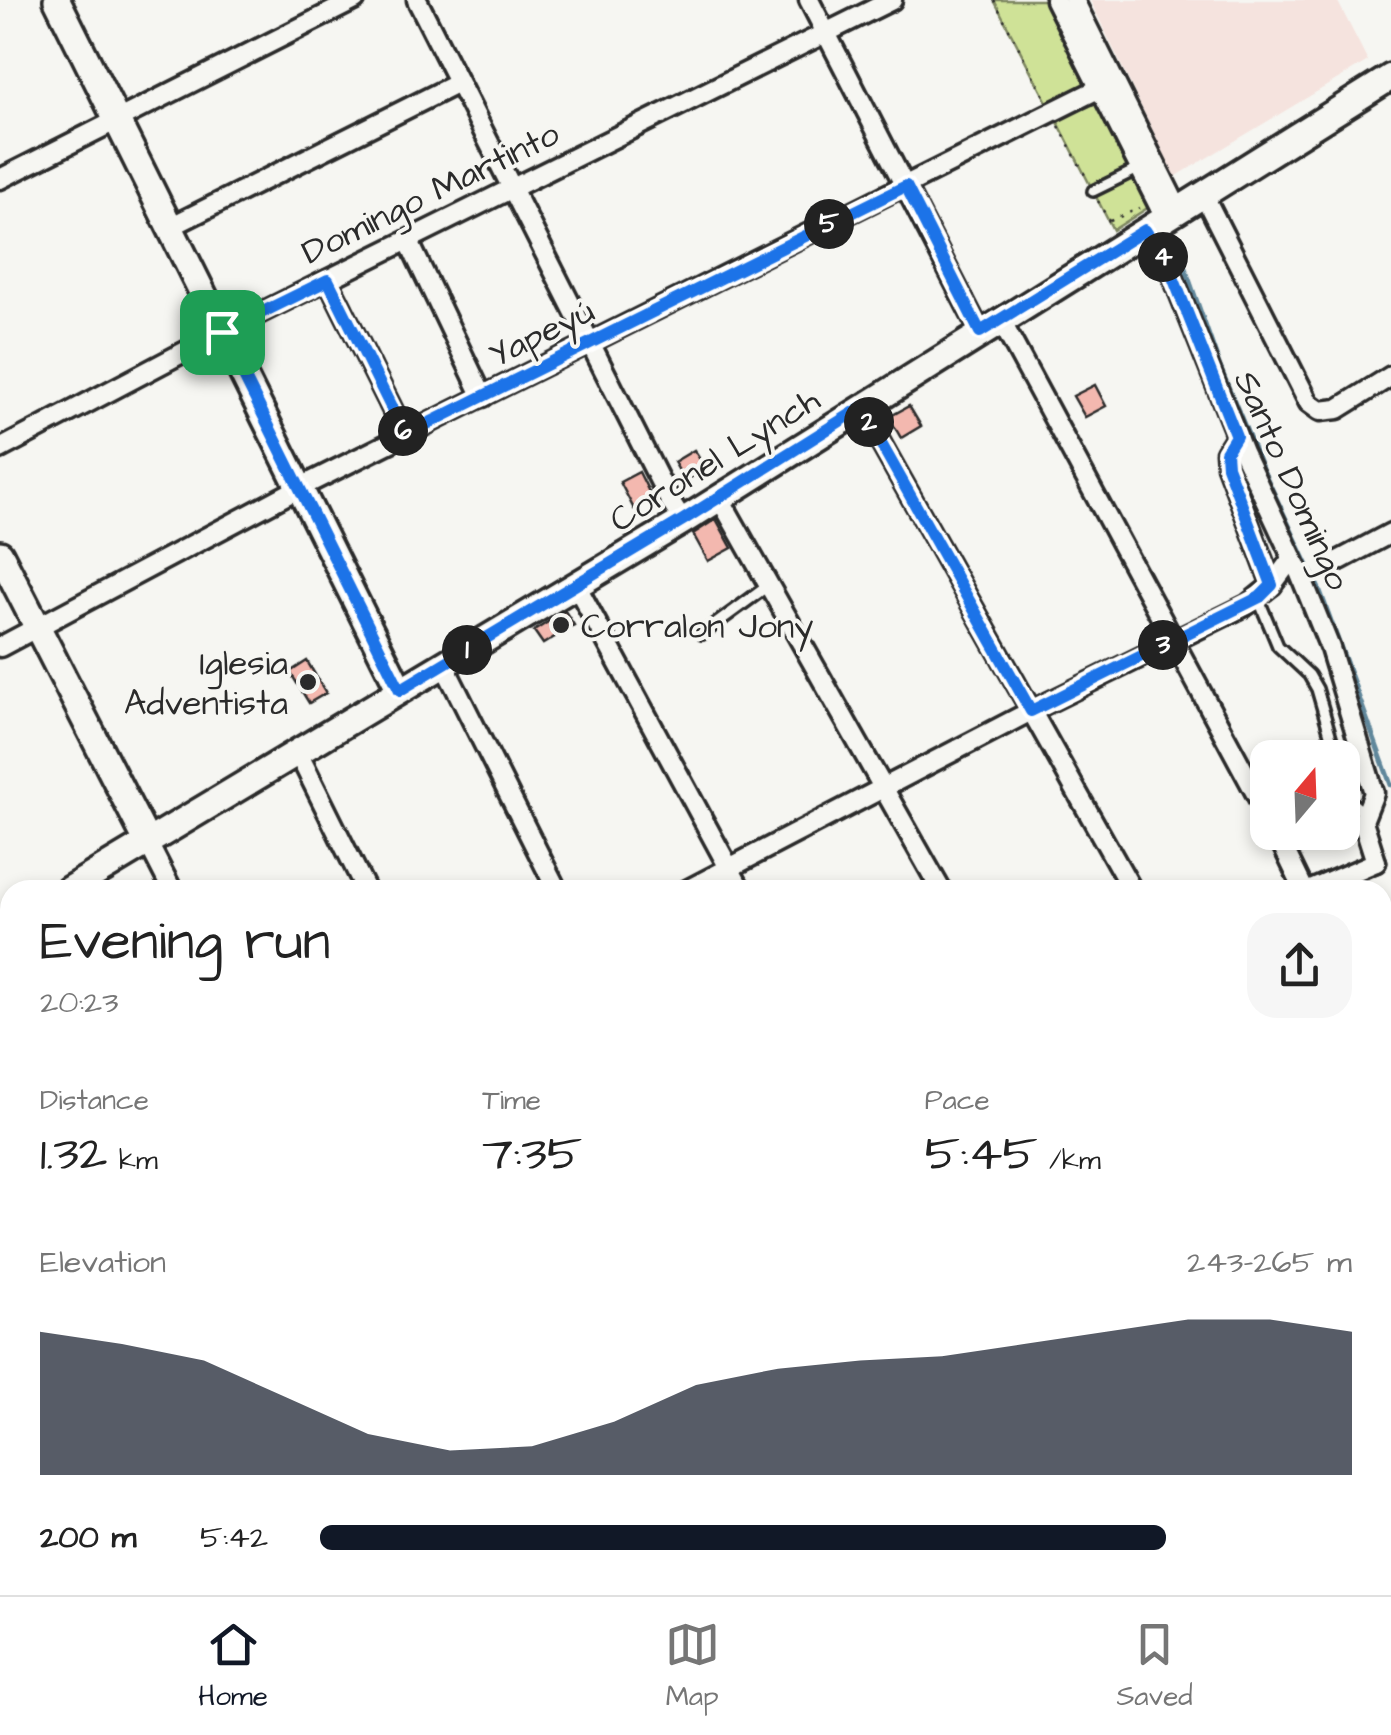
<!DOCTYPE html>
<meta charset="utf-8">
<style>
body{margin:0;font-family:"Architects Daughter",sans-serif;background:#f6f6f6;color:#222;height:100vh;display:flex;flex-direction:column;font-size:38px;white-space:nowrap}
*{box-sizing:border-box;margin:0}
p{font-size:32px;color:#767676}
.icon{flex:none;width:55px;height:55px;fill:none;stroke:currentColor;stroke-width:2;stroke-linecap:round;stroke-linejoin:round}
.map{position:relative;flex:1;overflow:hidden}
.drawer{position:absolute;left:0px;top:880px;width:1392px;height:715px;display:flex;flex-direction:column;background:#fff;border-radius:30px 30px 0 0;box-shadow:0 5px 15px #0003}
.drawer>*{flex:none}
.needle{width:65px;rotate:19deg}
.buttons{position:absolute;left:1250px;top:740px;display:grid;gap:20px}
.buttons a{display:grid;place-items:center;width:110px;height:110px;border-radius:20px;background:#fff;box-shadow:0 5px 15px #0003;font-size:50px}
.pin{position:absolute;display:grid;place-items:center;width:85px;height:85px;color:#fff;margin:-42px;border-radius:20px;box-shadow:0 5px 15px #0006}
.km{position:absolute;width:50px;height:50px;margin:-25px;border-radius:50%;background:#222;color:#fff;font-size:28px;line-height:50px;text-align:center}
.round{display:grid;place-items:center;flex:none;width:105px;height:105px;border-radius:30px;background:#f6f6f6}
.overview{display:flex;align-items:center;justify-content:space-between;height:170px;padding:0 40px}
h1{font-size:55px;font-weight:600;line-height:75px}
.figures{display:grid;grid-template-columns:repeat(3,1fr);gap:15px;height:170px;padding:10px 40px}
.figures div{display:grid;align-content:center}
.figures b{font-size:50px;font-weight:600}
.figures small{font-size:28px;font-weight:400}
.figures p{font-size:28px}
.chart{height:280px;padding:20px 40px}
.chart p{display:flex;justify-content:space-between}
.chart svg{width:100%;height:180px;margin-top:10px;fill:#111827;opacity:.7}
ul{padding:0 40px;list-style:none;font-size:32px}
li{display:grid;grid-template-columns:160px 120px 1fr;align-items:center;height:75px}
li i{height:25px;border-radius:12px;background:#111827}
.tab-bar{display:flex;justify-content:space-around;align-items:center;height:140px;border-top:2px solid #e0e0e0;background:#fff;font-size:28px;color:#767676}
.tab-bar a{display:grid;justify-items:center;gap:5px}
.tab-bar .current{color:#111827}
.map>svg:first-child{display:block}
</style>
<div class="map">
<svg width="1391" height="1595" viewBox="0 0 1391 1595">
<rect width="100%" height="100%" fill="#f6f6f2"/>
<filter id="ink" filterUnits="userSpaceOnUse"><feTurbulence type="fractalNoise" baseFrequency=".01" numOctaves="2"/><feDisplacementMap in="SourceGraphic" scale="20" xChannelSelector="R" yChannelSelector="G"/><feConvolveMatrix kernelMatrix="1 2 1 2 8 2 1 2 1" color-interpolation-filters="sRGB"/></filter>
<g filter="url(#ink)">
<!-- built -->
<path fill="#f5e3de" d="M 1090,0 L 1337,0 L 1368,61 L 1175,177 Z"/>
<!-- green -->
<g fill="#cfe297" stroke="#7d8661" stroke-width="2.5">
<path d="M 994,0 L 1049,0 L 1089,82 L 1047,102 Z"/>
<path d="M 1099,102 L 1149,207 L 1113,230 L 1057,120 Z"/>
<path d="M 362,1585 L 519,1585 L 523,1595 L 367,1595 Z"/>
</g>
<g fill="none" stroke-linecap="round" stroke-linejoin="round">
<!-- stream -->
<path stroke="#60879b" stroke-width="5" d="M 1173,234 L 1220,367 L 1262,468 L 1320,591 L 1391,785"/>
</g>
<!-- building -->
<g fill="#f3b8af" stroke="#2b2b2b" stroke-width="2.5">
<path d="M 1095,385 L 1106,406 L 1085,417 L 1073,396 Z"/>
<path d="M 909,406 L 921,426 L 901,438 L 889,417 Z"/>
<path d="M 694,450 L 706,469 L 690,478 L 682,476 L 674,462 Z"/>
<path d="M 639,472 L 650,494 L 645,503 L 634,509 L 620,482 Z"/>
<path d="M 716,519 L 732,548 L 708,561 L 693,534 Z"/>
<path d="M 565,611 L 574,625 L 543,644 L 534,631 Z"/>
<path d="M 307,661 L 326,693 L 309,703 L 290,672 Z"/>
</g>
<g fill="none" stroke-linecap="round" stroke-linejoin="round">
<!-- lane casing -->
<g stroke="#2b2b2b" stroke-width="16">
<g id="lane">
<path d="M 1093,191 L 1138,169"/>
<path d="M 1258,598 L 1278,646 L 1309,675 L 1317,689 L 1337,758"/>
<path d="M 702,634 L 769,585"/>
<path d="M 1342,774 L 1350,801 L 1365,814"/>
<path d="M 1382,1310 L 1390,1190 L 1386,1172"/>
<path d="M 1382,1511 L 1391,1545"/>
<path d="M 1144,1594 L 1164,1585"/>
</g>
</g>
<!-- street casing -->
<g stroke="#2b2b2b" stroke-width="25">
<g id="street">
<path d="M 417,0 L 669,499 L 683,521"/>
<path d="M 809,0 L 980,332"/>
<path d="M 1055,0 L 1165,218"/>
<path d="M 1074,0 L 1178,209"/>
<path d="M 0,179 L 355,0"/>
<path d="M 1203,194 L 1309,403 L 1320,411 L 1338,409 L 1391,376"/>
<path d="M 170,227 L 458,83"/>
<path d="M 1145,230 L 1169,267 L 1243,452 L 1300,574 L 1330,648 L 1374,793 L 1363,821 L 1376,862"/>
<path d="M 408,240 L 483,397"/>
<path d="M 328,280 L 405,435"/>
<path d="M 1000,319 L 1268,816"/>
<path d="M 861,408 L 1132,890"/>
<path d="M 1236,436 L 1226,452 L 1227,466 L 1272,585"/>
<path d="M 0,449 L 222,332 L 892,0"/>
<path d="M 719,497 L 941,890"/>
<path d="M 1338,561 L 1391,533"/>
<path d="M 576,585 L 741,890"/>
<path d="M 0,647 L 301,487 L 1114,81"/>
<path d="M 444,665 L 557,890"/>
<path d="M 298,753 L 366,890"/>
<path d="M 1276,832 L 1304,890"/>
<path d="M 148,843 L 172,890"/>
<path d="M 687,890 L 1031,711 L 1247,605 L 1272,585 L 1292,558"/>
<path d="M 1311,890 L 1376,862"/>
<path d="M 1382,1113 L 1391,1156"/>
<path d="M 1382,1175 L 1391,1160"/>
<path d="M 0,1242 L 10,1237"/>
<path d="M 0,1320 L 10,1339"/>
<path d="M 0,1521 L 10,1516"/>
<path d="M 531,1585 L 536,1595"/>
<path d="M 713,1585 L 718,1595"/>
<path d="M 989,1585 L 993,1595"/>
<path d="M 1198,1585 L 1203,1595"/>
<path d="M 131,1595 L 151,1585"/>
<path d="M 572,1595 L 595,1585"/>
<path d="M 1375,1595 L 1385,1590"/>
</g>
</g>
<!-- secondary casing -->
<g stroke="#2b2b2b" stroke-width="32">
<g id="secondary">
<path d="M 57,0 L 400,690"/>
<path d="M 0,554 L 148,843"/>
<path d="M 68,890 L 683,521 L 1391,77"/>
<path d="M 6,927 L 10,957"/>
<path d="M 334,1585 L 339,1595"/>
</g>
</g>
<!-- path -->
<g stroke="#2b2b2b" stroke-width="2.5" stroke-dasharray="2.5 8" stroke-linecap="butt">
<path d="M 994,0 L 1044,96"/>
<path d="M 1059,126 L 1088,181"/>
<path d="M 1098,201 L 1111,225"/>
<path d="M 1110,221 L 1140,208"/>
<path d="M 370,1585 L 376,1595"/>
<path d="M 400,1585 L 401,1595"/>
<path d="M 505,1585 L 509,1595"/>
</g>
<!-- lane -->
<use href="#lane" stroke="#f6f6f2" stroke-width="9"/>
<!-- street -->
<use href="#street" stroke="#f6f6f2" stroke-width="18"/>
<!-- secondary -->
<use href="#secondary" stroke="#f6f6f2" stroke-width="25"/>
</g>
</g>
<g fill="none" stroke-linecap="round" stroke-linejoin="round" filter="url(#ink)">
<!-- route casing -->
<g stroke="#fff" stroke-width="20">
<path id="route" d="M 906,186 L 980,332 L 1145,230 L 1169,267 L 1236,436 L 1226,452 L 1227,466 L 1272,585 L 1260,597 L 1031,711 L 861,408 L 683,520 L 400,690 L 222,332 L 328,280 L 405,435 Z"/>
</g>
<!-- route -->
<use href="#route" stroke="#1a73e8" stroke-width="12"/>
</g>
<!-- markers -->
<g fill="#2b2b2b" stroke="#f6f6f2" stroke-width="4">
<circle cx="561" cy="625" r="10"/>
<circle cx="308" cy="682" r="10"/>
</g>
<g text-anchor="middle" stroke-width="8" stroke-linejoin="round" paint-order="stroke">
<!-- street labels -->
<g font-size="35" fill="#2b2b2b" stroke="#f6f6f2">
<text transform="translate(430 192) rotate(-26)" y="12">Domingo Martinto</text>
<text transform="translate(541 332) rotate(-26)" y="12">Yapeyú</text>
<text transform="translate(714 459) rotate(-32)" y="12">Coronel Lynch</text>
<text transform="translate(1293 480) rotate(66)" y="12">Santo Domingo</text>
</g>
<!-- poi labels -->
<g font-size="35" fill="#2b2b2b" stroke="#f6f6f2" text-anchor="start">
<text x="581" y="637">Corralon Jony</text>
<text x="288" y="674" text-anchor="end">Iglesia<tspan x="288" dy="40">Adventista</tspan></text>
</g>
</g>
</svg>
<div class="buttons">
<a><svg class="needle" viewBox="-14 -14 28 28"><path d="M0-13l5 13h-10z" fill="#e53935"/><path d="M0 13l5-13h-10z" fill="#767676"/></svg></a>
</div>
<div class="pin" style="left:222px;top:332px;background:#1e9e55"><svg class="icon" aria-label="arrive" viewBox="0 0 24 24"><path d="M6 21V4h12l-3 4 3 4H6"/></svg></div>
<b class="km" style="left:467px;top:650px">1</b>
<b class="km" style="left:869px;top:422px">2</b>
<b class="km" style="left:1163px;top:645px">3</b>
<b class="km" style="left:1163px;top:257px">4</b>
<b class="km" style="left:829px;top:224px">5</b>
<b class="km" style="left:403px;top:431px">6</b>
<section class="drawer">
<div class="overview"><div><h1>Evening run</h1><p>20:23</p></div><a class="round"><svg class="icon" aria-label="share" viewBox="0 0 24 24"><path d="M12 15V3M7 8l5-5 5 5M5 13v7h14v-7"/></svg></a></div>
<div class="figures">
<div><p>Distance</p><b>1.32<small> km</small></b></div>
<div><p>Time</p><b>7:35</b></div>
<div><p>Pace</p><b>5:45<small> /km</small></b></div>
</div>
<div class="chart"><p><span>Elevation</span>243–265 m</p>
<svg viewBox="0 0 160 44" preserveAspectRatio="none"><path d="M0 44V9L10 12L20 16L30 25L40 34L50 38L60 37L70 31L80 22L90 18L100 16L110 15L120 12L130 9L140 6L150 6L160 9V44z"/></svg>
</div>
<ul>
<li><b>200 m</b>5:42<i style="width:82%"></i></li>
</ul>
</section>
</div>
<nav class="tab-bar">
<a class="current"><svg class="icon" aria-label="home" viewBox="0 0 24 24"><path d="M3 11l9-7 9 7M6 9v11h12V9"/></svg>Home</a>
<a><svg class="icon" aria-label="map" viewBox="0 0 24 24"><path d="M3 6l6-2 6 2 6-2v14l-6 2-6-2-6 2zM9 4v14M15 6v14"/></svg>Map</a>
<a><svg class="icon" aria-label="saved" viewBox="0 0 24 24"><path d="M7 4h10v16l-5-4-5 4z"/></svg>Saved</a>
</nav>
